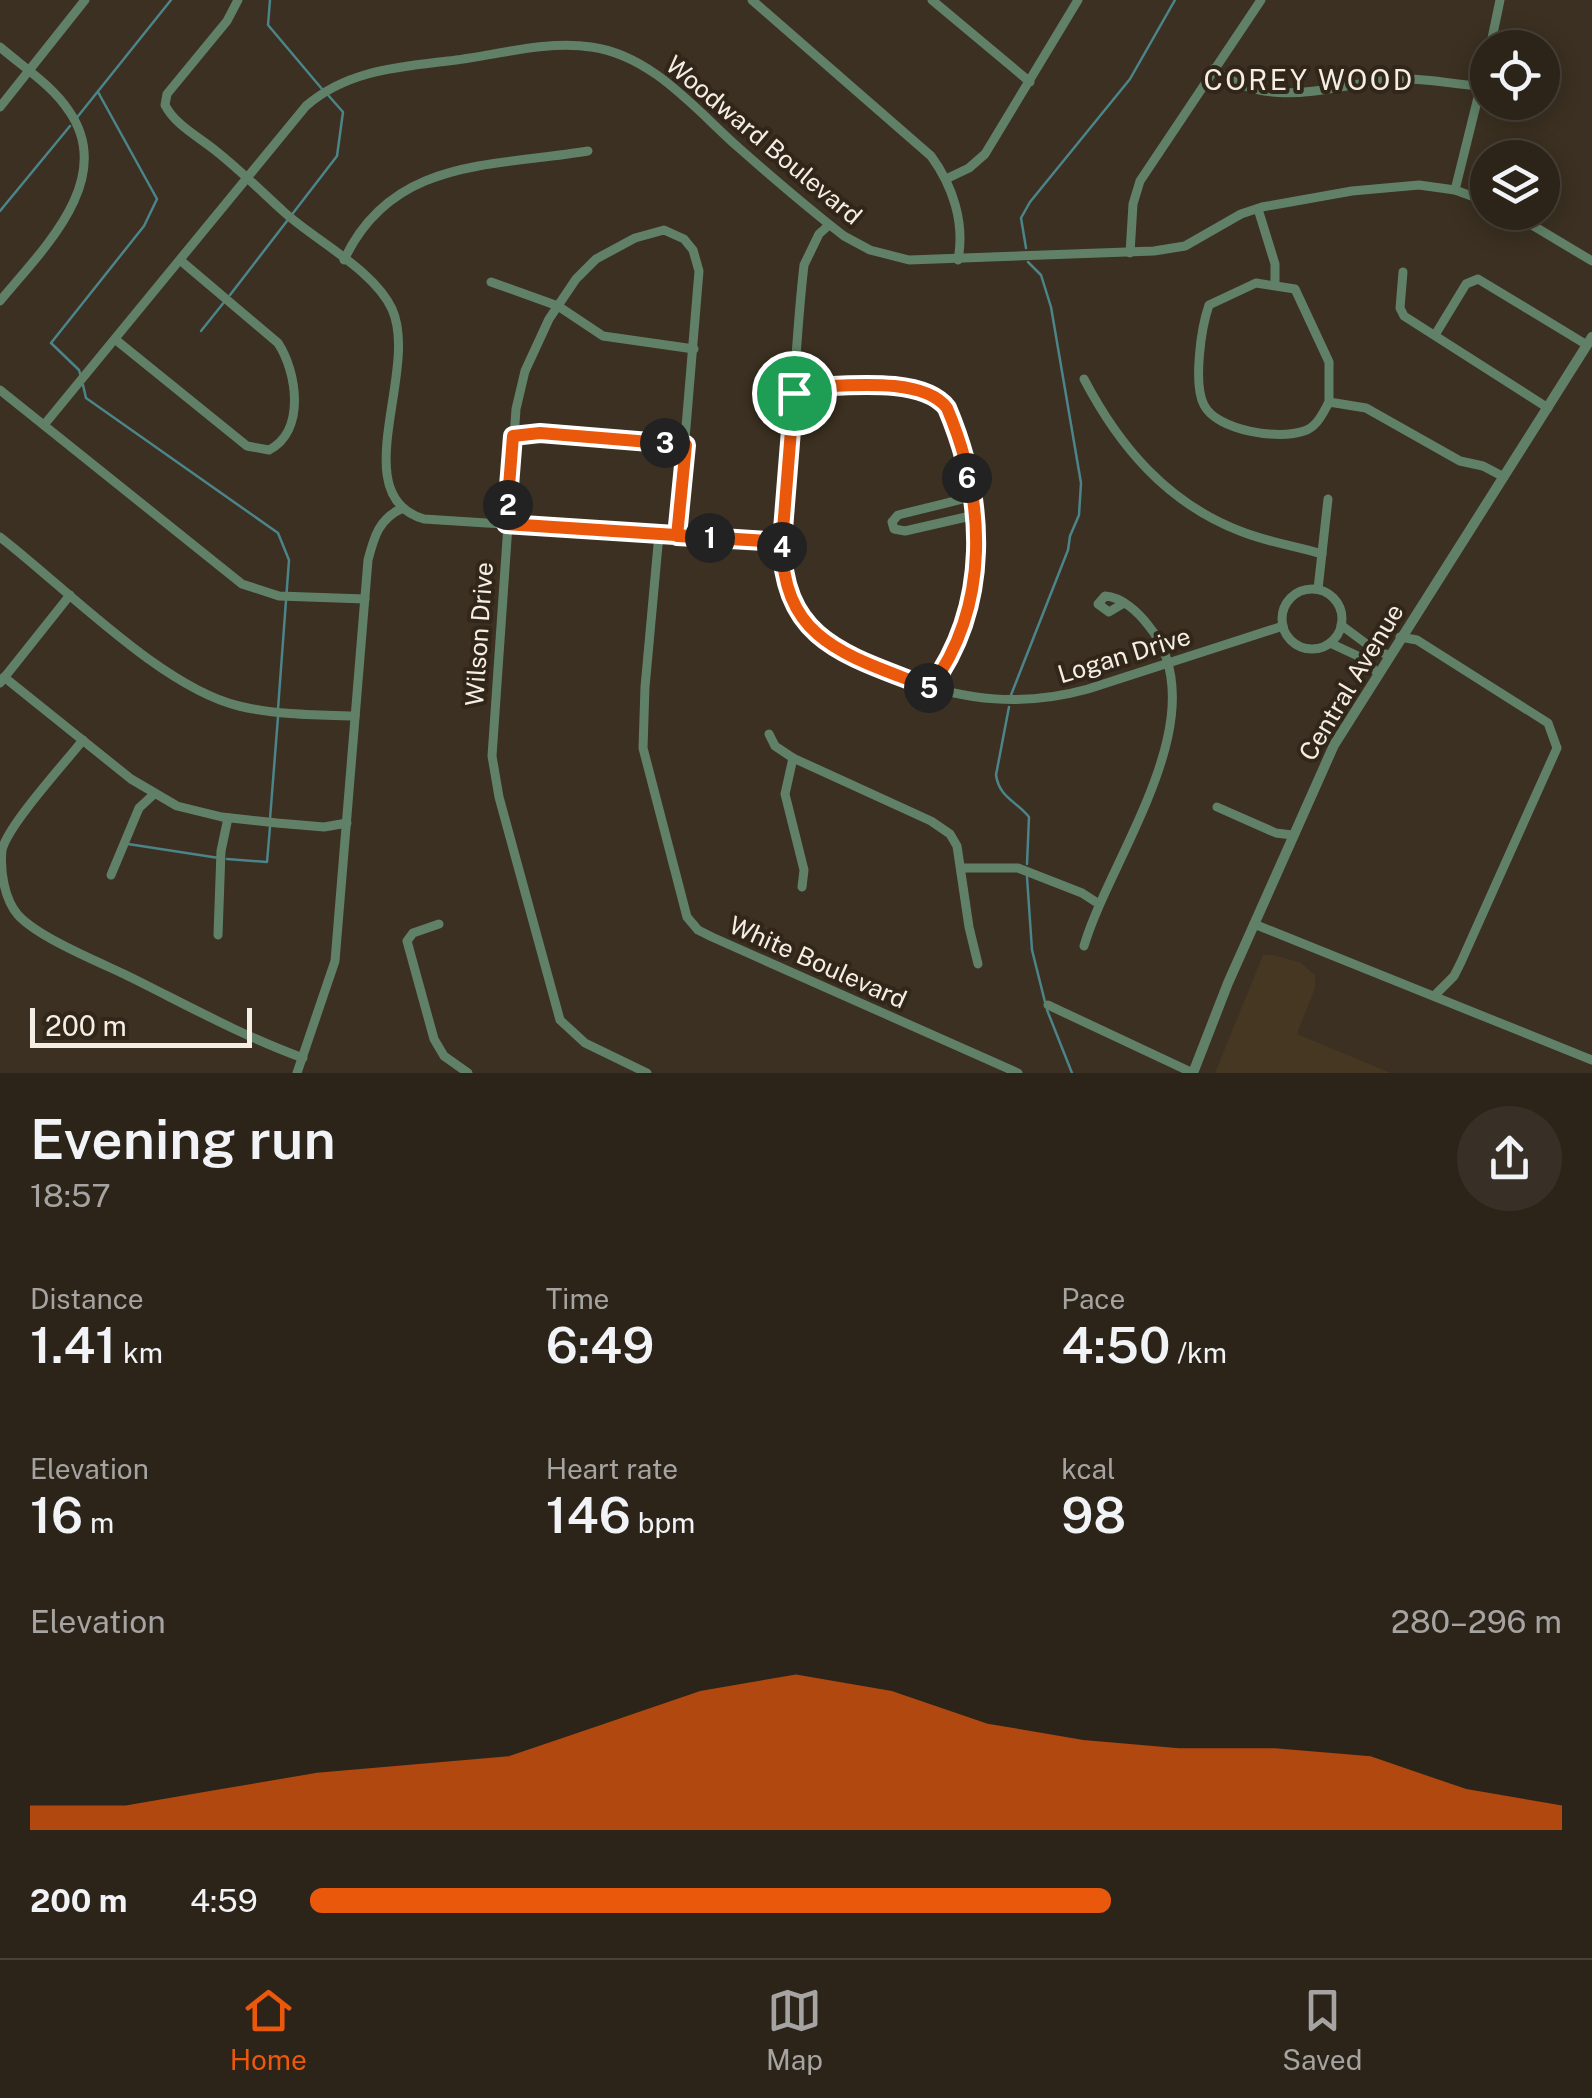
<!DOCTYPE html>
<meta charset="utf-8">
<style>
body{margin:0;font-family:"Public Sans",sans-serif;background:#383026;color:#f1f3f6;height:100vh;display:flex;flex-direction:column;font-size:38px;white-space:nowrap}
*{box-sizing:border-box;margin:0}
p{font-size:32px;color:#a6a4a2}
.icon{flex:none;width:55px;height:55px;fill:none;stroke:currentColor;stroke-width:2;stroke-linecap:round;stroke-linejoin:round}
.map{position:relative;height:1073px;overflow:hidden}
.sheet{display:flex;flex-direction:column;background:#2c2419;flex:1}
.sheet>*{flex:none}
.fabs{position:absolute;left:1470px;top:30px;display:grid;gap:20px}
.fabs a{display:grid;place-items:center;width:90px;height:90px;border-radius:50%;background:#2c2419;box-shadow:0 5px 25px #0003,0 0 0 2px #484138;font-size:50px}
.scale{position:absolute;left:30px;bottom:25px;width:222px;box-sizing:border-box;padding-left:10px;border:5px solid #f5eee5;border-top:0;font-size:28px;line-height:35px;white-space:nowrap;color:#f5eee5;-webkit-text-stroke:8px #312618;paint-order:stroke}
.pin{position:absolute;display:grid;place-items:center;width:85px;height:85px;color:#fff;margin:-42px;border:5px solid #fff;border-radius:50%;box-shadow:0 2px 10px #0007}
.km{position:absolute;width:50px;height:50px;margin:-25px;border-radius:50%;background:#222;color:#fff;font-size:28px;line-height:50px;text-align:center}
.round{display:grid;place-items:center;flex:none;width:105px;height:105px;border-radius:52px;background:#383026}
.overview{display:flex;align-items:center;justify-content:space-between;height:170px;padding:0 30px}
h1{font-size:55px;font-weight:600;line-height:75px}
.metrics{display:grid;grid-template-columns:repeat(3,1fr);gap:15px;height:170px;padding:10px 30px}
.metrics div{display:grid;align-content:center}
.metrics b{font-size:50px;font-weight:600}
.metrics small{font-size:28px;font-weight:400}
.metrics p{font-size:28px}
.chart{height:280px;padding:20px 30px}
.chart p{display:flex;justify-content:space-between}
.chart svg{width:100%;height:180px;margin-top:10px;fill:#ea580c;opacity:.7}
ul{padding:0 30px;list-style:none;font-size:32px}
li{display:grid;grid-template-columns:160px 120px 1fr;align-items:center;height:75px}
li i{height:25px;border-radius:12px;background:#ea580c}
.tabs{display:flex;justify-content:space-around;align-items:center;height:140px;border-top:2px solid #484138;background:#2c2419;font-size:28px;color:#a6a4a2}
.tabs a{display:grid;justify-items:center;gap:5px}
.tabs .active{color:#ea580c}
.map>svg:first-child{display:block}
</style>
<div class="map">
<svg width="1592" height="1073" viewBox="0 0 1592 1073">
<rect width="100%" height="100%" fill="#3b3021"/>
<!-- built -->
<path fill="#463722" d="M 1263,955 L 1274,955 L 1301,963 L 1315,975 L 1315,988 L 1297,1034 L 1391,1073 L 1215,1073 Z"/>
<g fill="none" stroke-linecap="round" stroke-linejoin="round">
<!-- stream -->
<g stroke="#4b8489" stroke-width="2.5">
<path d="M 270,0 L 268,25 L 322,89"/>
<path d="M 75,120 L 171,0"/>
<path d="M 0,211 L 70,126"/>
<path d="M 1026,248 L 1021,218 L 1030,202 L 1130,79 L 1175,0"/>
<path d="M 230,295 L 337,156 L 343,112 L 328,95"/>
<path d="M 201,331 L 225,301"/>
<path d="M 81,377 L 79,370 L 51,343 L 144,226 L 157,199 L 98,92"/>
<path d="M 83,385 L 86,398 L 278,533 L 289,560 L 278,709"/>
<path d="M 1011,695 L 1068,550 L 1070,536 L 1079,515 L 1081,483 L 1051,307 L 1041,275 L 1028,262"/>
<path d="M 1009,707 L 996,775 C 999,797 1016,801 1029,817 L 1027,864"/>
<path d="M 270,819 L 278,717"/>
<path d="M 128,844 L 219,858"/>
<path d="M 227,859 L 267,862 L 270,827"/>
<path d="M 1027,877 L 1032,950 L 1045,1002"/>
<path d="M 1047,1010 L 1072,1073"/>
</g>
<!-- minor -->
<g stroke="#608168" stroke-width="9">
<path d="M 238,0 L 227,21 L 167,94 L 165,105 C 175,125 199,137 216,151 C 240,170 262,192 284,212 C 316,241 374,270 392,309 C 420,370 344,496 424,519 L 782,542"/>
<path d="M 752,0 L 931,156 C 953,186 965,223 958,260"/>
<path d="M 932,0 L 1030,82"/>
<path d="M 0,47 C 23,67 52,85 69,111 C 117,180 41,251 0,301"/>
<path d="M 1490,48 L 1500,0"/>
<path d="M 1213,69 C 1275,114 1334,82 1402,79 C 1429,78 1455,85 1480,86"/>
<path d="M 0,107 L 85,0"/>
<path d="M 946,179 L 969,168 L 985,154 L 1078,0"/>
<path d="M 1455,190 L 1488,57"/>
<path d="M 1258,209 L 1275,264 L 1275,284"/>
<path d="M 1510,212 L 1592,261"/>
<path d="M 829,225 L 819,234 L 804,265 C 796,333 794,401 788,469 C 786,502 780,535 783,568 C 784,583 788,598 796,611 C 817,646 867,665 903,678 C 966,701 1023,707 1088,689 L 1283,626"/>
<path d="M 1130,253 L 1133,204 L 1140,181 L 1261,0"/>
<path d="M 344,260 C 392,157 493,167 588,151"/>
<path d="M 1403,272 L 1400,308 L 1404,316 L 1548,408"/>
<path d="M 491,282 L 558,306 L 603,336 L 694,349"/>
<path d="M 1435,335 L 1466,284 L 1478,279 L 1587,345"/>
<path d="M 116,340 L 247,446 L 269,450 C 306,431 297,372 278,343 L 180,260"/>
<path d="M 1084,379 C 1119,446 1167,503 1240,531 C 1267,542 1295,546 1322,554"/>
<path d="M 0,390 L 242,584 L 279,596 L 365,599"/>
<path d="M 794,393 L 808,387 C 839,386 913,378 938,397 C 954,409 956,435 961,453 C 978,526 986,570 955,641 C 947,658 940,674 929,689"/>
<path d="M 1329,402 L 1329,362 L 1295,289 L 1256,283 L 1209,305 C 1201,328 1193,384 1204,405 C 1217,431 1279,440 1304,431 C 1317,427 1323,413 1329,402 L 1366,408 L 1460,461 L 1483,466 L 1504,477"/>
<path d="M 44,425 L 306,106 C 346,71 397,67 448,61 C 494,56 545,40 591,47 C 652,55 696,110 739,148 C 773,178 808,208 844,236 L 870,250 L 909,260 L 1154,251 L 1185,246 L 1241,214 L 1262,207 L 1352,191 L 1419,185 L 1455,190 L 1488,202"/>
<path d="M 513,436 L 541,433 L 687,445"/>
<path d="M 971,497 L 898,515 L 892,522 L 894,529 L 905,531 L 975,515"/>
<path d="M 659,534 L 645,687 L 643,748 L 687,917 L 698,930 L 712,937 L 1018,1073"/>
<path d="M 0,537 C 65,587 162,688 239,706 C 276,715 317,715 355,716"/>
<circle cx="1312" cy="619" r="30"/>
<path d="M 1318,589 L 1328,499"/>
<path d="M 1341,625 L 1376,651 L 1389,655"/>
<path d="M 1400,637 L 1417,640 L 1548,723 L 1557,748 L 1461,962 L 1454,976 L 1435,995"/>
<path d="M 1330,643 L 1360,657 L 1378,673"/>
<path d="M 4,677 L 131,779 L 177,806 L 222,817 L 277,823 L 324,827 L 347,823"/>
<path d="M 0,683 L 70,595"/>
<path d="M 769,734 L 775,746 L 793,758 L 931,821 L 950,834 L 957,846 L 969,927 L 978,964"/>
<path d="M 83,740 C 64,764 8,825 2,850 C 0,870 4,899 18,915 C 38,937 96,961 124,974 C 183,1003 240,1035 303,1058"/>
<path d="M 793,758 L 785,794 L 804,870 L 802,887"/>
<path d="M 1217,807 L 1276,833 L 1292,835"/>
<path d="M 962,868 L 1018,868 L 1082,893 L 1099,904"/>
<path d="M 111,875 L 139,808 L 153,795"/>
<path d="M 439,924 L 413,933 L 407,941 L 434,1039 L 444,1056 L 468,1073"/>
<path d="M 1254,924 L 1592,1060"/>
<path d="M 218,935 L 221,851 L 228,818"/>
<path d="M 1084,946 C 1110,857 1221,713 1148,625 C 1138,612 1122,597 1105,596 L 1098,604 L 1109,612 L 1124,603"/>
<path d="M 1048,1005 L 1193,1073"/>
<path d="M 297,1073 L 335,961 L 368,560 C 374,537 379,518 403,508"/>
<path d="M 647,1073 L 585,1043 L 560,1020 L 499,797 L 492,756 L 516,409 L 525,371 L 549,319 L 576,279 L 596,259 L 635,238 L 664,230 L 684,239 L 693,250 L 699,271 L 677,535"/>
</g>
<!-- tertiary -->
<path stroke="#608168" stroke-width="10" d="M 1193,1073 L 1228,983 L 1334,745 L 1592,337"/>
</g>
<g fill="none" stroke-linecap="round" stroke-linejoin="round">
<!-- route casing -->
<g stroke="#fff" stroke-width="20">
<path id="route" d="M 794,393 L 782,542 L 506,524 L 513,436 L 540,433 L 686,445 L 677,536 L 782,542 C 782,643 850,656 930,688 C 991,605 986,500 947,408 C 923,376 845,386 808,387 L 794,393"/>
</g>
<!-- route -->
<use href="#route" stroke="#ea580c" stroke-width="12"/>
</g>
<g text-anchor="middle" stroke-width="8" stroke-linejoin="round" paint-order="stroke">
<!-- street labels -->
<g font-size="25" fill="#f5eee5" stroke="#312618">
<text transform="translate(764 140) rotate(40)" y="9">Woodward Boulevard</text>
<text transform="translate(479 634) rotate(-86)" y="9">Wilson Drive</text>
<text transform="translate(1124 655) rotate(-17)" y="9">Logan Drive</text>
<text transform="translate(1351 682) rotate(-59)" y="9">Central Avenue</text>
<text transform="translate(818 962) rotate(24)" y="9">White Boulevard</text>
</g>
<!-- neighbourhood labels -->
<g font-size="28" letter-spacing="2.5" fill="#f5eee5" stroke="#312618">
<text x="1309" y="90">COREY WOOD</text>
</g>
</g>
</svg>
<div class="fabs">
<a><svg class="icon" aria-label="locate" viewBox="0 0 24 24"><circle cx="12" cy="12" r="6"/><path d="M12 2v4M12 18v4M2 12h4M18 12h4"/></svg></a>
<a><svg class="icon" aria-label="layers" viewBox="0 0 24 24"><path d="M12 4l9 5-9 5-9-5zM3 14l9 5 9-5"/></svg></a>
</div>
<div class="scale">200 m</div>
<div class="pin" style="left:794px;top:393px;background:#1e9e55"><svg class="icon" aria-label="arrive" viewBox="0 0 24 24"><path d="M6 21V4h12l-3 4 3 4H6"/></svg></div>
<b class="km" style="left:710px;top:538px">1</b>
<b class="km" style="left:508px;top:505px">2</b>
<b class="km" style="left:665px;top:443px">3</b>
<b class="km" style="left:782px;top:547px">4</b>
<b class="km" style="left:929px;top:688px">5</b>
<b class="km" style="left:967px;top:478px">6</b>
</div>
<section class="sheet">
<div class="overview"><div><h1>Evening run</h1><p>18:57</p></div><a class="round"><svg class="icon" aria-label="share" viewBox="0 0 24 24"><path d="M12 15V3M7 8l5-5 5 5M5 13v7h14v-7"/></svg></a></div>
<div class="metrics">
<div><p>Distance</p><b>1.41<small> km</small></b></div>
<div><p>Time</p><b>6:49</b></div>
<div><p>Pace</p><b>4:50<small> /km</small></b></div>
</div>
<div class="metrics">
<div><p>Elevation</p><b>16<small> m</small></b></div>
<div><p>Heart rate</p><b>146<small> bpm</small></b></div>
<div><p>kcal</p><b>98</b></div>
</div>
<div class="chart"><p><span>Elevation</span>280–296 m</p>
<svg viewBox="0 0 160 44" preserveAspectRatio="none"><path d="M0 44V38L10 38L20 34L30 30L40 28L50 26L60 18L70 10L80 6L90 10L100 18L110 22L120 24L130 24L140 26L150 34L160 38V44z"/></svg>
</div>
<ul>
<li><b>200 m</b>4:59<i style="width:64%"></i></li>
</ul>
</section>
<nav class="tabs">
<a class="active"><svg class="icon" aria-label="home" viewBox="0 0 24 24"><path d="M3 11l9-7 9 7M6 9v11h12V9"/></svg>Home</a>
<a><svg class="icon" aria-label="map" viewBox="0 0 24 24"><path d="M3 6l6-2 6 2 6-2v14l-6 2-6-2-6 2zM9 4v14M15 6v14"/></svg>Map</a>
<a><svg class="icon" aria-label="saved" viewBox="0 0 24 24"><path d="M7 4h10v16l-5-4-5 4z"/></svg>Saved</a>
</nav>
